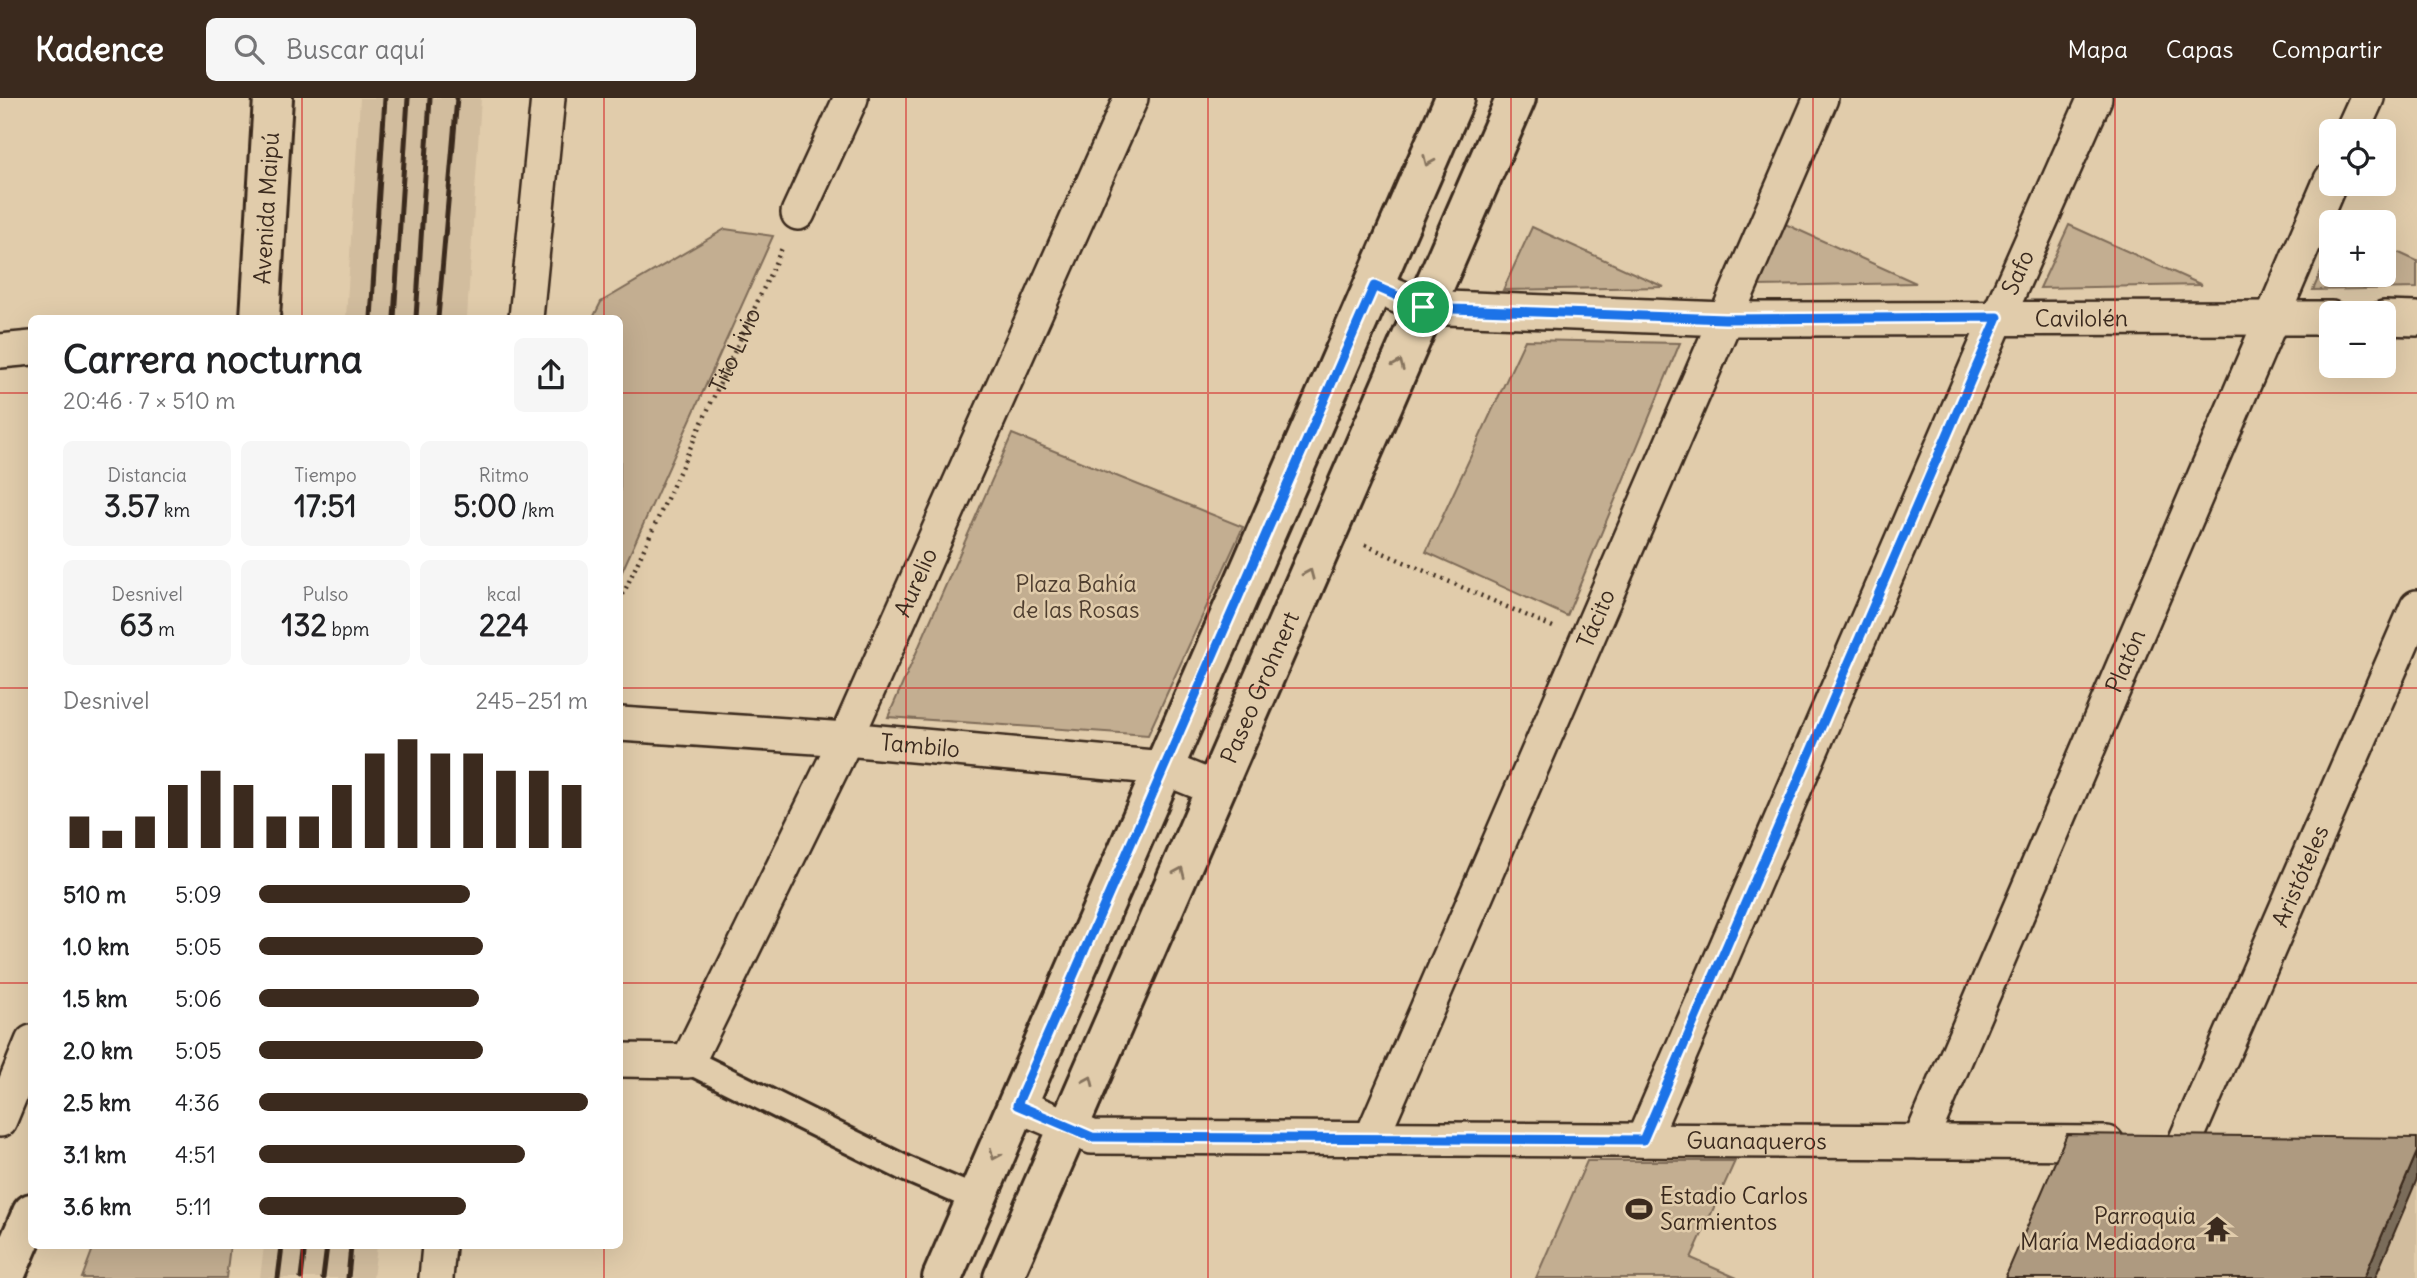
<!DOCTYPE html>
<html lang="es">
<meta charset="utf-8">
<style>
body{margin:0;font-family:Delius,sans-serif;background:#f6f6f6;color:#202124;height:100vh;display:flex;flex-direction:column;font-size:26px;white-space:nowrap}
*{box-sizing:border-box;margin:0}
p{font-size:23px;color:#757577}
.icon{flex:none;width:38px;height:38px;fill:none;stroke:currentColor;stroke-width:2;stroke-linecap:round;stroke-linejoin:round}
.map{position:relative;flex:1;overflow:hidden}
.drawer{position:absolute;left:28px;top:217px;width:595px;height:934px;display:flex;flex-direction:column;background:#fff;border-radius:10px;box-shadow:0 7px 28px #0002}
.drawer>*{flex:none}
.tools{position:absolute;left:2319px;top:21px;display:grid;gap:14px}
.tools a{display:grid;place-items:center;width:77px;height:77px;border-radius:10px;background:#fff;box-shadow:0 7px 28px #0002;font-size:35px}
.pin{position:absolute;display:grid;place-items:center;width:60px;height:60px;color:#fff;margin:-30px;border:4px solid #fff;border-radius:50%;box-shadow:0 2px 7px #0007}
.round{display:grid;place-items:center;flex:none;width:74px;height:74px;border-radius:10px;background:#f6f6f6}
.overview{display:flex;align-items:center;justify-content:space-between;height:119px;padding:0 35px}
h1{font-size:38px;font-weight:700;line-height:52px}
.metrics{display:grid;grid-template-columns:repeat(3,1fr);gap:10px;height:119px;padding:7px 35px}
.metrics div{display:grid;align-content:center;border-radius:10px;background:#f6f6f6;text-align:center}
.metrics b{font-size:30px;font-weight:700}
.metrics small{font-size:19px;font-weight:400}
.metrics p{font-size:19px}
.chart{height:196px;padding:14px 35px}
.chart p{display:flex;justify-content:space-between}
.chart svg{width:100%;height:126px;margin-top:7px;stroke:#3b2a1e;stroke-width:6}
ul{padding:0 35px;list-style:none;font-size:23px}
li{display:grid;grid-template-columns:112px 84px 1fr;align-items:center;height:52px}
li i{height:18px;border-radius:9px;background:#3b2a1e}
header{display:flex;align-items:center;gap:42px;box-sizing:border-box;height:98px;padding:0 35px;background:#3b2a1e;color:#fff}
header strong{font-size:33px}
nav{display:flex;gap:38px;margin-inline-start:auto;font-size:24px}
.search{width:490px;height:63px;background:#f6f6f6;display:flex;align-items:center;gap:18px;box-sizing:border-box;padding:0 24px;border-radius:10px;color:#757577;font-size:26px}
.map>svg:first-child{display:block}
</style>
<header>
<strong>Kadence</strong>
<div class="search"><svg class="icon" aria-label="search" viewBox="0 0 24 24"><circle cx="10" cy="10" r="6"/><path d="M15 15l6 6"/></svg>Buscar aquí</div>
<nav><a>Mapa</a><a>Capas</a><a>Compartir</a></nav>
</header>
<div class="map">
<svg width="2417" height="1180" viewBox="0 0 2417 1180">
<rect width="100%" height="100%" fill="#e1ccab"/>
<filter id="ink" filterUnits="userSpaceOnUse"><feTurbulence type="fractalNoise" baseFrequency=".0143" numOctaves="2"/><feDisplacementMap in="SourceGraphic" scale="14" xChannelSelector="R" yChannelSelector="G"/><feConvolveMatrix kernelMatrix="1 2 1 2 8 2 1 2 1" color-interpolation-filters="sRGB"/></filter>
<g filter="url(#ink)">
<!-- built -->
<g fill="#d2bd9e">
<path d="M 360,0 L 481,0 L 467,220 L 346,220 Z"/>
<path d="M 2417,1081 L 2417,1180 L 2375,1180 Z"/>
<path d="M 264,1148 L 377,1148 L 373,1180 L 260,1180 Z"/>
</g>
<!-- green -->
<g fill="#c3ae91" stroke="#7f6c58" stroke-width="2">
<path d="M 1783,125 L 1916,185 L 1755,188 Z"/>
<path d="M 2069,127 L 2202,187 L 2040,190 Z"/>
<path d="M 1532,129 L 1664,189 L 1503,192 Z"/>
<path d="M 725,131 L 773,138 L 620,478 L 620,220 L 593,220 L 601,204 Z"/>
<path d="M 2384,148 L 2417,163 L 2417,190 L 2313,192 L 2331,151 L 2331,177 L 2384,177 Z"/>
<path d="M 1525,242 L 1680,245 L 1567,518 L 1426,454 Z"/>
<path d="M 1012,336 L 1243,429 L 1148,637 L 888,619 Z"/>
<path d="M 1587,1063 L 1735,1063 L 1691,1160 L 1737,1180 L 1536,1180 Z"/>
<path d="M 94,1148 L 230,1148 L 226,1180 L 82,1180 Z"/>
</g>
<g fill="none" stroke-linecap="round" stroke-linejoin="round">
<!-- pedestrian casing -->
<g stroke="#3b2a1e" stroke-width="30">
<path id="pedestrian" d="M 688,963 L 904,1070 L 976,1101"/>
</g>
<!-- minor casing -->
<g stroke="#3b2a1e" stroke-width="38">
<g id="minor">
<path d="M 2352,33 L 2367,0"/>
<path d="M 798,115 L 851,0"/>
<path id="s2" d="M 1374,188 L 1423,209 L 1725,221 L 2331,220"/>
<path d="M 526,220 L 548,0"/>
<path d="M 2384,220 L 2417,221"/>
<path d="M 0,253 L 32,250"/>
<path id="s3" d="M 620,626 L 846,641 L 1164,670 L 1216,691"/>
<path id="s4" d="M 620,962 L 688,963 L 846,641 L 1131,0"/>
<path id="s5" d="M 1017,1007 L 1092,1039 L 2107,1045"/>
<path d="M 0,1022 L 32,944"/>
<path id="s6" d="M 1371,1041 L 1821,0"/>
<path id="s7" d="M 1643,1042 L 1998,219 L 2095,0"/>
<path id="s8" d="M 1920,1044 L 2331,82"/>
<path id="s9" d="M 2184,1046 L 2417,509"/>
<path d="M 436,1180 L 439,1148"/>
</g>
</g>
<!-- tertiary casing -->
<g stroke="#3b2a1e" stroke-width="44">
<g id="tertiary">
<path d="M 942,1180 L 1455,0"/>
<path id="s10" d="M 1003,1180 L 1516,0"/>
</g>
</g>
<!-- secondary casing -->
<g stroke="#3b2a1e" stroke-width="44">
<g id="secondary">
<path id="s11" d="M 260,220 L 273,0"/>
<path d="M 4,1180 L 32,1115"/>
</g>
</g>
<!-- path -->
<g stroke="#3b2a1e" stroke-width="4.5" stroke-dasharray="2 5" stroke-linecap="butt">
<path d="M 1365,447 L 1553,529"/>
<path id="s1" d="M 620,503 L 783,148"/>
</g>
<!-- pedestrian -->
<use href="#pedestrian" stroke="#e1ccab" stroke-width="24"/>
<!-- minor -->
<use href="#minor" stroke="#e1ccab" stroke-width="33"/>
<!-- tertiary -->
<use href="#tertiary" stroke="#e1ccab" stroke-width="38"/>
<!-- secondary -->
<use href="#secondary" stroke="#e1ccab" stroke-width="38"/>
<!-- rail -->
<g stroke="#3b2a1e" stroke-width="5">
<path d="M 371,220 L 385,0"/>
<path d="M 394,220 L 408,0"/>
<path d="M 416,220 L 430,0"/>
<path d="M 438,220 L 457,0"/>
<path d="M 278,1180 L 282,1148"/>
<path d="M 301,1180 L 305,1148"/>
<path d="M 323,1180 L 327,1148"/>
<path d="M 348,1180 L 351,1148"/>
</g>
</g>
<!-- shaded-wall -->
<path fill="#7a6c5a" stroke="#3b2a1e" stroke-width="2" d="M 2417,1054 L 2417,1081 L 2375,1180 L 2364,1180 Z"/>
<!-- building -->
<path fill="#ae9a80" stroke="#3b2a1e" stroke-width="2" d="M 2067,1036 L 2417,1040 L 2417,1054 L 2364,1180 L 2005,1180 Z"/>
<!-- one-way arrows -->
<defs><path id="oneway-chevron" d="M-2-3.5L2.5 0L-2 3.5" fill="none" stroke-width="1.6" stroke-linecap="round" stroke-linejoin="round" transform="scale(1.75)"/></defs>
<g stroke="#86735d">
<use href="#oneway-chevron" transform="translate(1428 63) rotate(114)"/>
<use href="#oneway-chevron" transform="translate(1399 267) rotate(-67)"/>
<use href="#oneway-chevron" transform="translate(1309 476) rotate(-67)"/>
<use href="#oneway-chevron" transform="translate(1180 774) rotate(-66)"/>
<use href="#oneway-chevron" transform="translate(1089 983) rotate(-66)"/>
<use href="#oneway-chevron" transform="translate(995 1057) rotate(114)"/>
</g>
</g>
<g fill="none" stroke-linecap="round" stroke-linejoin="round" filter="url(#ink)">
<!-- route casing -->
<g stroke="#fff" stroke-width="14">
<path id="route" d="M 1374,188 L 1423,209 L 1453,211 L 1725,221 L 1998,219 L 1643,1042 L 1092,1039 L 1017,1007 Z"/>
</g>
<!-- route -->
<use href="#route" stroke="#1a73e8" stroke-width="9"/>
</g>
<!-- grid -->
<path fill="none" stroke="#d62828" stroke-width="2" stroke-opacity="0.55" d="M 302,0 L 302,220M 604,0 L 604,220M 906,0 L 906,1180M 1208,0 L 1208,1180M 1511,0 L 1511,1180M 1813,0 L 1813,1180M 2115,0 L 2115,1180M 0,295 L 32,295M 620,295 L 2417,295M 0,590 L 32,590M 620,590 L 2417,590M 0,885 L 32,885M 620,885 L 2417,885M 302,1148 L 302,1180M 604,1148 L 604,1180"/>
<!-- icons -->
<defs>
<g id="stadium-bare" transform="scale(2.1)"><path d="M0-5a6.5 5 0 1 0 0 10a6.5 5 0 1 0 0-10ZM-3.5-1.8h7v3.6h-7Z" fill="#3b2a1e" stroke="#e1ccab" stroke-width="2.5" paint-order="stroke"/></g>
<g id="temple-bare" transform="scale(2.1)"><path d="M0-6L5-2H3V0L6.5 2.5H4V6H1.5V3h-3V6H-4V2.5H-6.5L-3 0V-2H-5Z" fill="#3b2a1e" stroke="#e1ccab" stroke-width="2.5" paint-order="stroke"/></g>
</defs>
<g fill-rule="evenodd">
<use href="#stadium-bare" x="1639" y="1111"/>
<use href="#temple-bare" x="2217" y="1131"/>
</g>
<g text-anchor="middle" stroke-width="5" stroke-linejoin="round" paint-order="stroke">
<!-- street labels -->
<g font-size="23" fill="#3b2a1e" stroke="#e1ccab">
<text dy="8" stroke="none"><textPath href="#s11" startOffset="110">Avenida Maipú</textPath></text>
<text dy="8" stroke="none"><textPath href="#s7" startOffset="945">Safo</textPath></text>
<text dy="8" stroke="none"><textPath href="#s2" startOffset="712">Cavilolén</textPath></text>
<text dy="8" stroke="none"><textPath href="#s1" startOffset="276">Tito Livio</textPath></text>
<text dy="8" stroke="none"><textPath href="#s4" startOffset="598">Aurelio</textPath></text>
<text dy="8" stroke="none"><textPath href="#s6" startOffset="567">Tácito</textPath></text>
<text dy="8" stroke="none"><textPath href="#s8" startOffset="523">Platón</textPath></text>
<text dy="8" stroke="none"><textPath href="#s10" startOffset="644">Paseo Grohnert</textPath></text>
<text dy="8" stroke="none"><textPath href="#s3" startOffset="301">Tambilo</textPath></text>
<text dy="8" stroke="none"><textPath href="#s9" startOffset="292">Aristóteles</textPath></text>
<text dy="8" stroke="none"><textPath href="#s5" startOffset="746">Guanaqueros</textPath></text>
</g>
<!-- park labels -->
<g font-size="23" fill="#4f3e2f" stroke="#e1ccab">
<text x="1076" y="494">Plaza Bahía<tspan x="1076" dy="26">de las Rosas</tspan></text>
</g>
<!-- poi labels -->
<g font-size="23" fill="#3b2a1e" stroke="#e1ccab" text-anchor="start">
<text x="1660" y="1106">Estadio Carlos<tspan x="1660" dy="26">Sarmientos</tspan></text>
<text x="2196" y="1126" text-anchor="end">Parroquia<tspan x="2196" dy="26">María Mediadora</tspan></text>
</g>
</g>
</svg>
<div class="tools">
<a><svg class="icon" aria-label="locate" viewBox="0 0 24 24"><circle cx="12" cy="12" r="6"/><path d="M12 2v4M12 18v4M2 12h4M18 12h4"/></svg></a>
<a>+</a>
<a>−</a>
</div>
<div class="pin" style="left:1423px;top:209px;background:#1e9e55"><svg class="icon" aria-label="arrive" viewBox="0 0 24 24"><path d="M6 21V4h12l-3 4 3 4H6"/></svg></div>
<section class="drawer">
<div class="overview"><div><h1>Carrera nocturna</h1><p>20:46 · 7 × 510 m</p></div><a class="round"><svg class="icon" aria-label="share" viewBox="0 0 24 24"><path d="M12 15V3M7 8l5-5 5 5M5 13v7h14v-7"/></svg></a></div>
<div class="metrics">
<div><p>Distancia</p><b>3.57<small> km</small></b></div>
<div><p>Tiempo</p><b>17:51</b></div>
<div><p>Ritmo</p><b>5:00<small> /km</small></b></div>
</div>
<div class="metrics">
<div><p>Desnivel</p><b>63<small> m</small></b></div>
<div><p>Pulso</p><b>132<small> bpm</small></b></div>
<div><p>kcal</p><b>224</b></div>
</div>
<div class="chart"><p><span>Desnivel</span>245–251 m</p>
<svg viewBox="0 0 160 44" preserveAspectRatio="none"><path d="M5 44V33M15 44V38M25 44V33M35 44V22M45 44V17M55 44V22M65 44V33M75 44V33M85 44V22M95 44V11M105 44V6M115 44V11M125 44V11M135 44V17M145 44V17M155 44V22"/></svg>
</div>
<ul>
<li><b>510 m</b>5:09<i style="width:64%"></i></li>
<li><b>1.0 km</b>5:05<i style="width:68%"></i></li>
<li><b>1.5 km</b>5:06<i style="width:67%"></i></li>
<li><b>2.0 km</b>5:05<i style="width:68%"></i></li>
<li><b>2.5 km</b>4:36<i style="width:100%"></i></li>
<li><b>3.1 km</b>4:51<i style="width:81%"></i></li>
<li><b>3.6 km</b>5:11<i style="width:63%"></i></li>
</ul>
</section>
</div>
